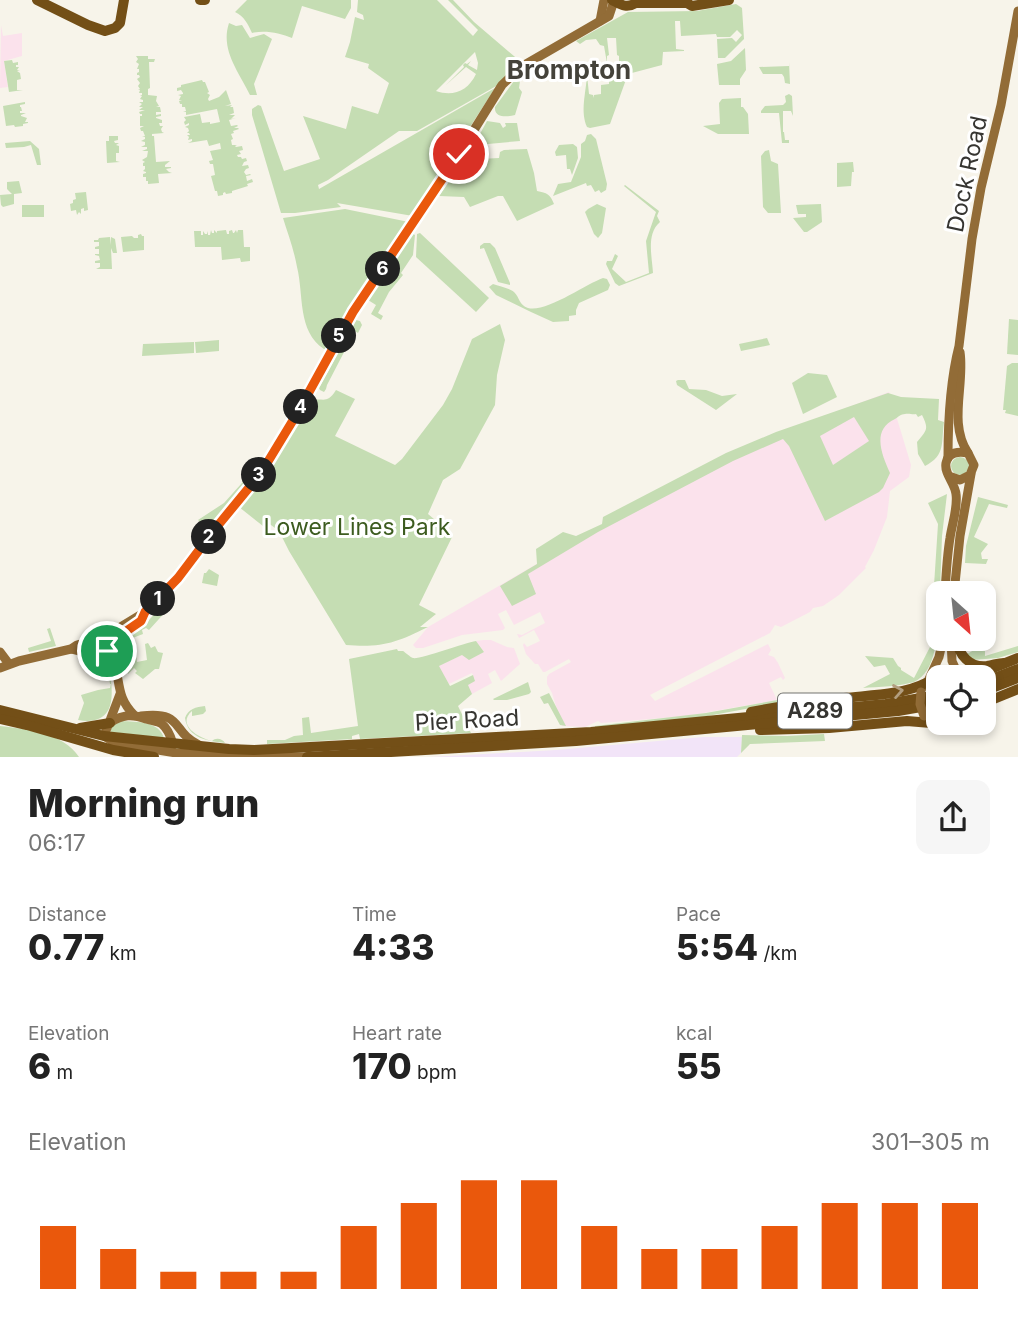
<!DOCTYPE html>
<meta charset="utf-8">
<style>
body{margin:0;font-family:Inter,sans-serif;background:#f6f6f6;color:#222;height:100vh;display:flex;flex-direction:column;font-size:26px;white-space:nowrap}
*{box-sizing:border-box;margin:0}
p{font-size:23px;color:#767676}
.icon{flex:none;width:38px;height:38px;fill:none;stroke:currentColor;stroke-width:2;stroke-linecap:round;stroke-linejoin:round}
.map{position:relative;height:757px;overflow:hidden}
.details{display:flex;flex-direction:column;background:#fff;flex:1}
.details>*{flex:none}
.needle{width:46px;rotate:153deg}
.tools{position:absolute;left:926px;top:581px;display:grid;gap:14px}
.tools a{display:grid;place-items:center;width:70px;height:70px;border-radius:14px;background:#fff;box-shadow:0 4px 10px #0003;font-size:35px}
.pin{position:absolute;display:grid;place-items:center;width:60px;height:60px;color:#fff;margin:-30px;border:4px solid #fff;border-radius:50%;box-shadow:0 2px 7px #0007}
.km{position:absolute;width:35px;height:35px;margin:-18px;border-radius:50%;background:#222;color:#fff;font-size:19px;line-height:35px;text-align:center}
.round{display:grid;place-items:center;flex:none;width:74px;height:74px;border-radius:14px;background:#f6f6f6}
.head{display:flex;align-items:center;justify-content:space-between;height:119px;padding:0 28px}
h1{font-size:38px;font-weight:800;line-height:52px}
.figures{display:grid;grid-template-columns:repeat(3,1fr);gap:10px;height:119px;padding:7px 28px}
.figures div{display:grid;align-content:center}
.figures b{font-size:35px;font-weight:800}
.figures small{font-size:19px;font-weight:400}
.figures p{font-size:19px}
.chart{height:196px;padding:14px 28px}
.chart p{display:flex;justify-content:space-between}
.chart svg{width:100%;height:126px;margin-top:7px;stroke:#ea580c;stroke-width:6}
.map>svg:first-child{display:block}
</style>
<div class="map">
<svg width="1018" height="757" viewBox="0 0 1018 757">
<rect width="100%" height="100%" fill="#f7f4ea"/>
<!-- industrial -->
<path fill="#f2e4f8" d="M 703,737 L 742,737 L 741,753 L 737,757 L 430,757 L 556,750 Z"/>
<!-- education -->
<g fill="#fbe2ec">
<path d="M 1,25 L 3,36 L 22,33 L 22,56 L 4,61 L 8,87 L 0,88 Z"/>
<path d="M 889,392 L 911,465 L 909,477 L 890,491 L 887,517 L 874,550 L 865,567 L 866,568 L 839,595 L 823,606 L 813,608 L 810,612 L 781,627 L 775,625 L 770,633 L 650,695 L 655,701 L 768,644 L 771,650 L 768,655 L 774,657 L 778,663 L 785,678 L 783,680 L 781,677 L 769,683 L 777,700 L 687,716 L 601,723 L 598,721 L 585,727 L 562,726 L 552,693 L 547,684 L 547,677 L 549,674 L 571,662 L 569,659 L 545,672 L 543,672 L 538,664 L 535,664 L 526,654 L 523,645 L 524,643 L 527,647 L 540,641 L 534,630 L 519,638 L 517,634 L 522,635 L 545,623 L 540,612 L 514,625 L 506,610 L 498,614 L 505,628 L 503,630 L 462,635 L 423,648 L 416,648 L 413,645 L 428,627 L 628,511 L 776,434 Z"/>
<path d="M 483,640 L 491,640 L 507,647 L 514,648 L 520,664 L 501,681 L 495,670 L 488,674 L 492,683 L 472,694 L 467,685 L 475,680 L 472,673 L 449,684 L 438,666 L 462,655 L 484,652 L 476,641 Z"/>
</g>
<!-- green -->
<g fill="#c5ddb3" fill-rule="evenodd">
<path d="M 247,0 L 351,0 L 351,8 L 345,19 L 302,6 L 292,38 C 280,33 265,30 252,33 C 248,24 244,16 235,12 Z"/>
<path d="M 358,0 L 437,0 L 473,36 L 478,30 L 448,0 L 453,0 L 474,22 L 521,62 L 514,67 L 498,85 L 417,131 L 399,131 L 328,180 L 318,185 L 319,189 L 495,88 L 413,216 L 337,203 L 341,207 L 295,213 L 281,213 L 252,115 L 252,109 L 258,105 L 261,106 L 284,171 L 320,159 L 303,116 L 346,129 L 352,106 L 378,114 L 389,83 L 368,68 L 369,64 L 345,57 L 350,42 L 355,17 L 364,20 L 363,15 L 357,12 ZM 475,52 L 478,63 L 477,70 L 468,65 L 471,61 L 467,64 L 465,63 L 463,65 L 464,67 L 446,85 L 466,67 L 476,74 C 468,91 453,97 436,91 Z"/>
<path d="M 736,4 L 742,8 L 744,39 L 725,58 L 718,58 L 717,39 L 732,38 L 736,42 L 742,35 L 737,30 L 730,37 L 717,37 L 716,34 L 681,36 L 680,21 L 675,21 L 676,49 L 684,50 L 684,51 L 663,52 L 662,65 L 628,74 L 610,124 L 590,128 L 587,127 C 580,111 586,93 587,75 L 589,94 L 593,95 L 594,98 L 594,95 L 601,94 L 601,85 L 609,84 L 609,74 L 614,73 L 615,68 L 617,67 L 617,63 L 619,62 L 619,56 L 617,55 L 616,38 L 607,38 L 609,55 L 607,56 L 607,63 L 604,46 L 600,45 L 596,39 L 586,40 L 580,44 L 576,41 L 628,12 L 697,11 Z"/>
<path d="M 229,23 L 236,26 L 242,25 L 250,38 L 264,34 L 272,39 L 254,84 L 257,95 L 250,95 C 239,72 220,50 229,23 Z"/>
<path d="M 745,48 L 746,70 L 740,79 L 740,85 L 719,85 L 717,64 L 731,61 Z"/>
<path d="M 136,56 L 148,56 L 148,59 L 155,59 L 154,62 L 149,62 L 150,88 L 148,89 L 148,95 L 157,96 L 156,101 L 159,106 L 156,107 L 160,107 L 161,112 L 156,112 L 156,115 L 161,114 L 161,116 L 156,117 L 156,118 L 162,120 L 162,123 L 159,123 L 160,126 L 163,126 L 161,129 L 162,132 L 164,133 L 152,134 L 152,136 L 154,136 L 156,162 L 170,161 L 165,165 L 165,167 L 171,167 L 171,168 L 166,169 L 169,172 L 172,173 L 158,174 L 159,183 L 148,184 L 148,181 L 146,181 L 146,177 L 143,177 L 143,174 L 146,173 L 146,172 L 143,171 L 145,169 L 145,166 L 143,166 L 143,163 L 145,162 L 142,160 L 147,157 L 148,151 L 142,151 L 147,149 L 147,147 L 141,147 L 145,145 L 145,142 L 141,141 L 145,139 L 145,137 L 142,136 L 145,136 L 143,131 L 141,131 L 140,128 L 144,126 L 140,126 L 140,116 L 142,116 L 142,114 L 140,114 L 139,112 L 145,110 L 139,110 L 143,107 L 139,107 L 142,104 L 139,102 L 143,102 L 143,100 L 140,99 L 142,96 L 140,95 L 142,95 L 142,93 L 139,93 L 140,90 L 138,90 L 140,89 L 138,86 L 140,83 L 137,79 L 140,77 L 139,75 L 137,75 L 137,73 L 139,72 L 139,69 L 137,69 L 139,64 L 136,62 L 138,59 Z"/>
<path d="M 12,60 L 13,63 L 18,62 L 18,65 L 16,65 L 16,67 L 19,67 L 17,70 L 20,70 L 17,71 L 20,73 L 21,79 L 17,80 L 17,90 L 23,90 L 9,92 L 4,61 Z"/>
<path d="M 789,62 L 790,84 L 785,83 L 784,77 L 782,74 L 763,74 L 759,67 L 789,66 Z"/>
<path d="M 527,70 L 527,71 L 518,79 L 520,81 L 519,88 L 522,92 L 515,115 C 507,117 494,118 495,107 L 517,77 Z"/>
<path d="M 202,80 L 203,82 L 205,82 L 209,92 L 207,93 L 210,95 L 208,99 L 209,101 L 219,97 L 226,90 L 231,104 L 225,106 L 232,105 L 230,107 L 233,107 L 234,113 L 229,115 L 235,115 L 231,119 L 236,118 L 229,120 L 231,126 L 237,125 L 238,126 L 234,128 L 238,128 L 239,129 L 233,131 L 234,133 L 231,134 L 233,139 L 231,140 L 232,145 L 237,145 L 235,146 L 236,147 L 242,146 L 243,150 L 239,151 L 241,154 L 237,155 L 238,157 L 241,157 L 242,159 L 246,158 L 247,161 L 244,162 L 242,166 L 248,165 L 249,168 L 246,169 L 244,172 L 246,175 L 250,174 L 251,175 L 246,176 L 247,181 L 252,179 L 253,182 L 247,184 L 248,186 L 232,191 L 232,193 L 226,194 L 225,192 L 223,193 L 223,195 L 218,196 L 217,191 L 215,191 L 211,176 L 215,175 L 213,164 L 210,164 L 209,161 L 213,160 L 210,151 L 221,149 L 220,143 L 209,146 L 207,140 L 188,143 L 192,141 L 192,139 L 188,140 L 189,137 L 187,135 L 190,135 L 189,133 L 187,133 L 189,131 L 188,128 L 185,127 L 189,125 L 189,123 L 185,125 L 184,122 L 186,120 L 184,117 L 200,114 L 202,123 L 210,122 L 210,124 L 220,122 L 217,109 L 186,115 L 186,112 L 183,112 L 186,111 L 185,107 L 182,107 L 182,104 L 180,104 L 179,101 L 182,100 L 179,100 L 181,96 L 178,95 L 183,94 L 183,93 L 181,90 L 177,91 L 177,88 L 181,87 L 181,85 Z"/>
<path d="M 789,94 L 792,96 L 793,116 L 791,111 L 783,111 L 783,132 L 784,132 L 785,140 L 789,140 L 789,143 L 782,143 L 779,113 L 761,113 L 761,111 L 765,106 L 783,105 L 786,102 L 785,96 Z"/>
<path d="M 741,98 L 741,107 L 743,107 L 748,114 L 749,134 L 718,134 L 703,126 L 720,124 L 719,103 L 722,99 Z"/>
<path d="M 25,102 L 25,104 L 20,105 L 20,107 L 25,107 L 21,107 L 22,111 L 20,111 L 20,113 L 26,113 L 21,115 L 21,116 L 27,118 L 25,122 L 28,122 L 28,123 L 23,124 L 23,126 L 15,127 L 14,125 L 6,126 L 3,106 Z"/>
<path d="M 487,121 L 500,123 L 503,128 L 506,126 L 505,123 L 517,123 L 520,141 L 477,145 L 475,143 Z"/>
<path d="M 591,134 L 596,139 L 607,184 L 606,190 L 601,193 L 599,190 L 595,192 L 591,185 L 587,186 L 586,183 L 553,196 L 558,184 L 571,182 L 581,157 L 581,144 L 585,141 L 587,135 Z"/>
<path d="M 109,136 L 118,136 L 118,140 L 114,141 L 115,143 L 119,143 L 116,145 L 119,146 L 119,153 L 116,153 L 116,161 L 120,162 L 107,163 L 106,141 L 109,141 Z"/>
<path d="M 30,141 L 39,149 L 41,165 L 37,165 L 31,145 L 24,147 L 6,148 L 5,143 Z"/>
<path d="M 573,144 L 577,147 L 578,158 L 572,175 L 570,169 L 567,169 L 566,155 L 556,156 L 555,152 L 559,145 Z"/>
<path d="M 527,149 L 534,173 L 537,191 C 547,193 550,194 554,204 L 517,221 L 503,196 L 498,196 L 470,207 L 464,197 L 439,196 L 467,152 L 479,153 L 480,159 L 499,158 L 500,152 L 504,150 Z"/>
<path d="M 769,150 L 771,161 L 778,164 L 781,213 L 768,213 L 763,207 L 761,156 L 765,151 Z"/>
<path d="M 853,162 L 854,172 L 852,172 L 851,186 L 837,187 L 837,163 Z"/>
<path d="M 19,181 L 22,193 L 14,194 L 14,204 L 3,207 L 1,205 L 0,195 L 12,194 L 7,189 L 7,182 Z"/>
<path d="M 625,185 L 659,211 L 657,216 L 660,222 C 646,234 652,256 653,273 L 619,286 L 615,283 L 606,264 L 607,261 L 612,261 L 615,254 L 618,256 L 612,269 L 626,282 L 649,273 L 646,241 L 656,212 L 624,186 Z"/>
<path d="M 86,192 L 88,210 L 84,211 L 84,208 L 81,209 L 81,214 L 79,212 L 77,215 L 76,210 L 71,211 L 70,204 L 73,203 L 73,200 L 76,199 L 75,193 Z"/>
<path d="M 597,204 L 606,208 L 602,233 L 598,238 L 594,234 L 585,212 L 588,209 Z"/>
<path d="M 821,204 L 822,222 L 807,232 L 804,232 L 793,218 L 806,217 L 806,214 L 798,214 L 796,205 Z"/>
<rect x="22" y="205" width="22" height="12"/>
<path d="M 345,209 L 409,222 L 353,304 L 328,348 L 324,349 C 297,331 304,295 297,267 C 294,250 288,234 283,218 Z"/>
<path d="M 211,230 L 212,233 L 214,233 L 214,230 L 217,233 L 217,231 L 226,230 L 227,234 L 229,234 L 229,231 L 232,230 L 233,233 L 234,233 L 236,230 L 237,233 L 238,230 L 243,230 L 244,247 L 250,247 L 250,261 L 241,262 L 240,258 L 222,260 L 221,247 L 195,247 L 194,231 L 201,231 L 201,235 L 203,235 L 203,231 L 205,234 L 207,234 L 208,231 L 208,235 L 210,235 Z"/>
<path d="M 420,233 L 489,298 L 476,312 L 416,257 L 417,234 Z"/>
<path d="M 141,234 L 142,236 L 144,236 L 144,250 L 123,252 L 121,237 L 132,236 L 134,238 L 138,238 L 138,235 Z"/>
<path d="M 413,234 L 415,235 L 413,255 L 401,273 L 403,275 L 389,292 L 378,313 L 383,316 L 381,320 L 371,314 L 376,305 L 368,300 Z"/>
<path d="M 110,237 L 111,245 L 111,237 L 115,239 L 117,253 L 113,253 L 111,248 L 112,269 L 96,269 L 100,267 L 100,263 L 95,263 L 95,261 L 100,260 L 99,256 L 95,255 L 95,254 L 99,254 L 99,249 L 95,249 L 95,247 L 99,246 L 99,242 L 94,242 L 94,240 L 98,240 L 99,238 Z"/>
<path d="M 484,243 L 490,243 L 495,248 L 510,283 L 510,285 L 498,282 L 484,248 L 480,249 L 480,246 Z"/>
<path d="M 603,278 L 607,279 L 610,285 L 608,290 L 579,303 L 576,310 L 576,315 L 569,316 L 569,321 L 553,322 L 531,312 L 496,295 L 489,287 L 493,284 C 499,286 509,288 514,292 C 520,298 519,305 528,308 C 546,313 586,284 603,278 Z"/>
<path d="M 1009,319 L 1018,320 L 1018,355 L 1007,354 Z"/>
<path d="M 356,320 L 360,321 L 362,325 L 358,333 L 355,331 L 327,385 L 326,389 L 324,392 L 320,390 L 319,388 Z"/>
<path d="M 500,324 L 505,340 L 497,375 L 495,405 L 460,469 L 443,480 L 428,514 L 453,535 L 419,605 L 436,614 L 420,627 L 428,627 C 396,643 381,648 346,645 L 289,551 L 279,531 L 267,522 L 263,526 L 239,507 L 272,463 L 312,400 C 325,398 327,404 336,390 L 355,399 L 335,436 L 395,465 L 402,459 L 443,405 L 452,389 L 472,339 Z"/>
<path d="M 767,338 L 770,345 L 741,351 L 739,344 Z"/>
<path d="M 219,340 L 219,351 L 196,353 L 195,342 Z"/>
<path d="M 194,342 L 194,353 L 142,356 L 143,344 Z"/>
<path d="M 1012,363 L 1018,363 L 1018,416 L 1005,413 L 1006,410 L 1003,410 L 1007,366 Z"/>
<path d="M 808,373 L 827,375 L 837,397 L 803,414 L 792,383 Z"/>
<path d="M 678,380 L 685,380 L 689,389 L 706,390 L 722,396 L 737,394 L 716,410 L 677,385 L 676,381 Z"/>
<path d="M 888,393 L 901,397 L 939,399 L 938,420 L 944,422 C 941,443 946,455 925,466 L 918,454 L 917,442 C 927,430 929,429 922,415 L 918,417 L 916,414 C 913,415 909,413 905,414 C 901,414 898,417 895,419 C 871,430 882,455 890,473 L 883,488 L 879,492 L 825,521 L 789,446 L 783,439 L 733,461 L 598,532 L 528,574 L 536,594 L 512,606 L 500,586 L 537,564 L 536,549 L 563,532 L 576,536 L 602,524 L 603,517 L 726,453 L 776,432 ZM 854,417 L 869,441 L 833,465 L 820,436 Z"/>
<circle cx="960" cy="466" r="9"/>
<path d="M 252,462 L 259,465 L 259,468 L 239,493 L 207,529 L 198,520 L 224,503 L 250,474 Z"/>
<path d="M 947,494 L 942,536 L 940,593 L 938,593 C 938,617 941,670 914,682 C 902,686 877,687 863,688 L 890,674 L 885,665 L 874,667 L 865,656 L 893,658 L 898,666 L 901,668 L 901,670 L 914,678 L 930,647 L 938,524 L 928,503 Z"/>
<path d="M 978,497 L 1008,505 L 1007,508 L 989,504 L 974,537 L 988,544 L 981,553 L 982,559 L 988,559 L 986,564 L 965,563 L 966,546 Z"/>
<path d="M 209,569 L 219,575 L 217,586 L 202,583 L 204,573 L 206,573 Z"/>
<path d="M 166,604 L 168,609 L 149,630 L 146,628 L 142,630 L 143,634 L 125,641 L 126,645 L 121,646 C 126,634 138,630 147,622 C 153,616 158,610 164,605 Z"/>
<path d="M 50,628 L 56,646 L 29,652 L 28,648 L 51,641 L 47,629 Z"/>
<path d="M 476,641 L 484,652 L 469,660 L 462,655 L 439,666 L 450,686 L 473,675 L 475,681 L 468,685 L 472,694 L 458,706 L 471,733 L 360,739 L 359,734 L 352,736 L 352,739 L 267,744 L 267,740 L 285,740 L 294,736 L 303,735 L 302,718 L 309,717 L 311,733 L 358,726 L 349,659 L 397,649 L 398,651 L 403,651 C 405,652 410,657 413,658 C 419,660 464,643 476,641 Z"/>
<path d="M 148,643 L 151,648 L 155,646 L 158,652 L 163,653 L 159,669 L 155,669 L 143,679 L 135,673 L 137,671 L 134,668 L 128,674 L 125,656 L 136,654 L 137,662 L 147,660 L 145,644 Z"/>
<path d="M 1018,646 L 1018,652 L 998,658 L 972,660 L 967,654 L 974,650 L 985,651 L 985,656 Z"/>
<path d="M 108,664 C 114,692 118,727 78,720 L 84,703 L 81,695 L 98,690 L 110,688 L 111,684 L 110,684 L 107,666 L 104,665 Z"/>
<path d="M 528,682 L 531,692 L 529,694 L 507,700 L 494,700 L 493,699 Z"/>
<path d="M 549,693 L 566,726 L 560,725 L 548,703 L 544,704 L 540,697 Z"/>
<path d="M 777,700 L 778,703 L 681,721 L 595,728 L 595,726 L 706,713 Z"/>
<path d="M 205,706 L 206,711 L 203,714 L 192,716 L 192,711 C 176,725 199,738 212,741 C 216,737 223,739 225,743 C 209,741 188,739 185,718 C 188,709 196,707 205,706 Z"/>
<path d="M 122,721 C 137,722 159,721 164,738 L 111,732 C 110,725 117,723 122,721 Z"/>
<path d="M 0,726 C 26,729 64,733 79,757 L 0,757 Z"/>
<path d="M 824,734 L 825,741 L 750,744 L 741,753 L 742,735 L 787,736 Z"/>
</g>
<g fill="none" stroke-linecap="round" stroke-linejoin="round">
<!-- secondary -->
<g stroke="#926c37" stroke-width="9">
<path d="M 600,21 L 604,0"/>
<path d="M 960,352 C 965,385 948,423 968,453"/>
<path d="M 948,458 C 948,422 950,381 959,346 L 972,239 L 981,188 L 1001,105 L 1018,11"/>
<path d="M 945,593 C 946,575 947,556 950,538 C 952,524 958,508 956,494 C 955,483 944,474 946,463 C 948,452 959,451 968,453 L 974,465 L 970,475 L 960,480 L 949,476"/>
<path d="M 954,593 L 960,536 L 971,474"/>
<path d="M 125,632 L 111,655 L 113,666 L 116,669 C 120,688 119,700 134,715"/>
<path d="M 951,639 L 952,661 L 957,672"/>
<path d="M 71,649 L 79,651 L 90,648 L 99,644 L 122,626 L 145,612 L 153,605 L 178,578 L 215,529 L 259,476 L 298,412 L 353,312 L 439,186 L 502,85 L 521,67 L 609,16 L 614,1"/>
<path d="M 0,652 L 9,664"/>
<path d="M 0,668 L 19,661 L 71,649 L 77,645 C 99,639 133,636 144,614"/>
<path d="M 929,679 L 939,657 L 943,639"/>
<path d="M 923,687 C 932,673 948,669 963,674"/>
<path d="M 120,694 L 104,736 L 115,743 L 176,753 L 241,756 L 309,757"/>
<path d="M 141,716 C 185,711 170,731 199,745"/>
<path d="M 928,721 C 941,732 953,730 968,723"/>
<path d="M 110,723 C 122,714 133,714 146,719 C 152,721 158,721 162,724 C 168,729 171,737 173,744 L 172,746"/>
</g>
<!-- primary -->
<g stroke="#734f17" stroke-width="10">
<path d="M 37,0 L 88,25 L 105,31 L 115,28 L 120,23 L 124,0"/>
<path d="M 200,0 L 205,0"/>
<path d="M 612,0 C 620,4 626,9 636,3 L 687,3 L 692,6 L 729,0"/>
<path d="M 957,639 C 958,655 970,668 987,666 C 994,665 998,663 1004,663"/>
<path d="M 959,673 L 983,672 L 1018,658"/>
<path d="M 984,682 L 1018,669"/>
<path d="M 984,691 L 1018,678"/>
<path d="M 984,703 L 1018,689"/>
<path d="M 0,710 L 104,736 L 229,749 L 254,750 L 591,732 L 886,704 L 938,695"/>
<path d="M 751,712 C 782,706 813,701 844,698 C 871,695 902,695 926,683"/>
<path d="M 0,719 L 27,725 L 113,750 L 154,757"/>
<path d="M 80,728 L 110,723"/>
<path d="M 760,730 L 829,728 L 907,721 L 931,723"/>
<path d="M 307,757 L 576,741 L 898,711 L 938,704"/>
</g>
<!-- secondary-bridge -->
<path stroke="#926c37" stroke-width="9" d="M 921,692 L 920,704 L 924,716"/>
</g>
<!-- one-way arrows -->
<defs><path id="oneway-chevron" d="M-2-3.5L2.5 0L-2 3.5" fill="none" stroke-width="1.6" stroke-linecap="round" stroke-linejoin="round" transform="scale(1.75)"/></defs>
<use stroke="#b29e7f" href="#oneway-chevron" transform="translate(898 691) rotate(-10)"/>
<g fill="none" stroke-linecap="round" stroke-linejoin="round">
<!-- route casing -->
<g stroke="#fff" stroke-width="14">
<path id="route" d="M 107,651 L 111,655 L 125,632 L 141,621 L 145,612 L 178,578 L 215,529 L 261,473 L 298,412 L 353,312 L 459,154"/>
</g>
<!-- route -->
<use href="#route" stroke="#ea580c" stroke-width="9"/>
</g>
<g text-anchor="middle" stroke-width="6" stroke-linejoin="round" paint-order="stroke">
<!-- shield labels -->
<rect fill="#fff" stroke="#72726f" stroke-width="2" x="778" y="693.5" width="74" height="35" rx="5"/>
<g font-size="21" font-weight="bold" fill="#363531">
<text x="815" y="718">A289</text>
</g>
<!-- street labels -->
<g font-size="23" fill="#363531" stroke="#fff">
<text transform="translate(967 174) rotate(-78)" y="8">Dock Road</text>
<text transform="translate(467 720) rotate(-3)" y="8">Pier Road</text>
</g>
<!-- park labels -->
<g font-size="23" fill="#3d5c20" stroke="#fff">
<text x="357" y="535">Lower Lines Park</text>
</g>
<!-- quarter labels -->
<g font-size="26" font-weight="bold" fill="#44423a" stroke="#fff">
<text x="569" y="79">Brompton</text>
</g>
</g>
</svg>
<div class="tools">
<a><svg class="needle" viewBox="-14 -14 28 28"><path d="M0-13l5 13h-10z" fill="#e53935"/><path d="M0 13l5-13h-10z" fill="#767676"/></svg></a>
<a><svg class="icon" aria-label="locate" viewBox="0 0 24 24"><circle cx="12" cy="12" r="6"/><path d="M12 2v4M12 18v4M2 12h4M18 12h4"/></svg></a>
</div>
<div class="pin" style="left:107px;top:651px;background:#1e9e55"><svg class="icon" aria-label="arrive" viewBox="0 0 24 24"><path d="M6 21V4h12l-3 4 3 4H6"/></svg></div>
<div class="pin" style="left:459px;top:154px;background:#d93025"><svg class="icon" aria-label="check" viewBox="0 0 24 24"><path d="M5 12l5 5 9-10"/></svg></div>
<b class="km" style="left:158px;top:599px">1</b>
<b class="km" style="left:209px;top:537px">2</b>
<b class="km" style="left:259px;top:475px">3</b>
<b class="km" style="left:301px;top:407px">4</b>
<b class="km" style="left:339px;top:336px">5</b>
<b class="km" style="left:383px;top:269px">6</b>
</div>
<section class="details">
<div class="head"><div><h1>Morning run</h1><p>06:17</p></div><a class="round"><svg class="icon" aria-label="share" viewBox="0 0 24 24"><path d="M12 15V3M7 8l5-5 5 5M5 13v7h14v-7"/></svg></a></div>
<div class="figures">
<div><p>Distance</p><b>0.77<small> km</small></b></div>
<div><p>Time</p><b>4:33</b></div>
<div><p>Pace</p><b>5:54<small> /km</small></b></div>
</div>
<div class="figures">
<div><p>Elevation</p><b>6<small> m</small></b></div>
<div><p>Heart rate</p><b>170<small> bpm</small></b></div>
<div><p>kcal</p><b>55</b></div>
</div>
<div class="chart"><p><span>Elevation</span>301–305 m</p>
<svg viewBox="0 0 160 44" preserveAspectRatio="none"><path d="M5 44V22M15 44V30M25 44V38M35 44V38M45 44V38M55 44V22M65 44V14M75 44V6M85 44V6M95 44V22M105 44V30M115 44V30M125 44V22M135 44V14M145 44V14M155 44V14"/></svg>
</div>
</section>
